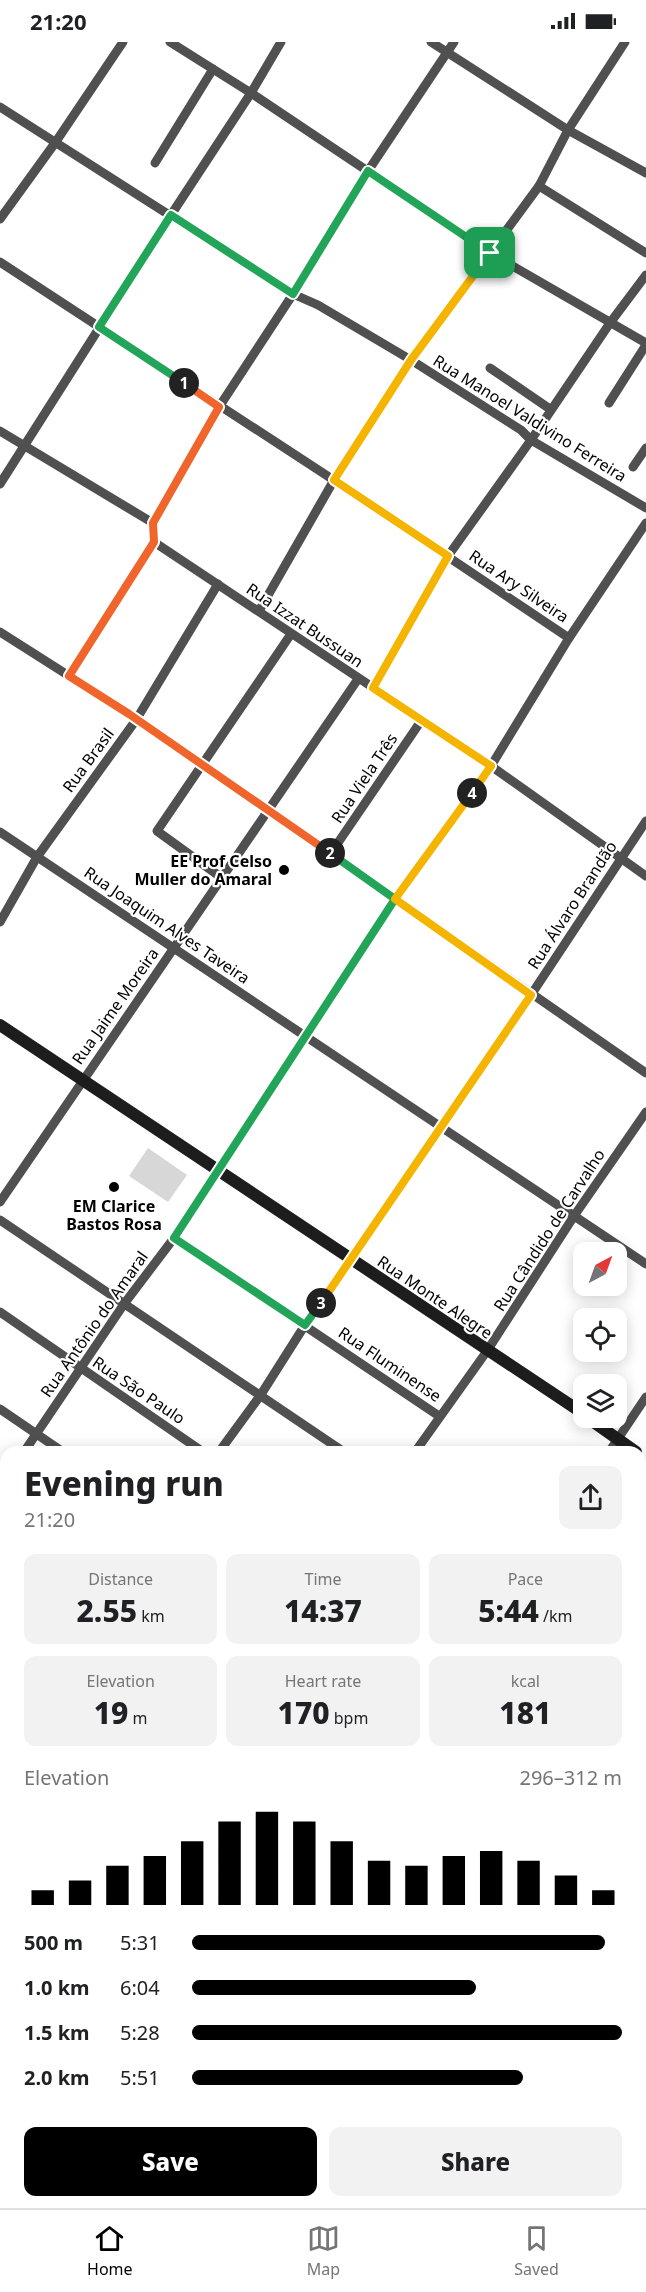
<!DOCTYPE html>
<meta charset="utf-8">
<style>
body{margin:0;font-family:"Noto Sans",sans-serif;background:#f2f2f2;color:#202124;height:100vh;display:flex;flex-direction:column;font-size:22px;white-space:nowrap}
*{box-sizing:border-box;margin:0}
p{font-size:20px;color:#757577}
.icon{flex:none;width:33px;height:33px;fill:none;stroke:currentColor;stroke-width:2;stroke-linecap:round;stroke-linejoin:round}
.map{position:relative;flex:1;overflow:hidden}
.panel{position:absolute;left:0px;top:1404px;width:646px;height:762px;display:flex;flex-direction:column;background:#fff;border-radius:18px 18px 0 0;box-shadow:0 3px 15px #0003}
.panel>*{flex:none}
.needle{width:39px;rotate:41deg}
.controls{position:absolute;left:573px;top:1200px;display:grid;gap:12px}
.controls a{display:grid;place-items:center;width:54px;height:54px;border-radius:12px;background:#fff;box-shadow:0 3px 15px #0003;font-size:30px}
.pin{position:absolute;display:grid;place-items:center;width:51px;height:51px;color:#fff;margin:-26px;border-radius:12px;box-shadow:0 3px 9px #0006}
.km{position:absolute;width:30px;height:30px;margin:-15px;border-radius:50%;background:#222;color:#fff;font-size:16px;line-height:30px;text-align:center}
.round{display:grid;place-items:center;flex:none;width:63px;height:63px;border-radius:12px;background:#f2f2f2}
.summary{display:flex;align-items:center;justify-content:space-between;height:102px;padding:0 24px}
h1{font-size:33px;font-weight:800;line-height:45px}
.figures{display:grid;grid-template-columns:repeat(3,1fr);gap:9px;height:102px;padding:6px 24px}
.figures div{display:grid;align-content:center;border-radius:12px;background:#f2f2f2;text-align:center}
.figures b{font-size:30px;font-weight:800}
.figures small{font-size:16px;font-weight:400}
.figures p{font-size:16px}
.chart{height:168px;padding:12px 24px}
.chart p{display:flex;justify-content:space-between}
.chart svg{width:100%;height:108px;margin-top:6px;stroke:#000;stroke-width:6}
.primary-button{display:flex;gap:12px;margin-top:auto;padding:12px 24px}
.primary-button a{flex:1;height:69px;border-radius:12px;background:#000;color:#fff;font-size:24px;font-weight:800;line-height:69px;text-align:center}
.primary-button a+a{background:#f2f2f2;color:#202124}
ul{padding:0 24px;list-style:none;font-size:20px}
li{display:grid;grid-template-columns:96px 72px 1fr;align-items:center;height:45px}
li i{height:15px;border-radius:8px;background:#000}
.status{display:flex;justify-content:space-between;align-items:center;height:42px;padding:0 30px;background:#fff;direction:ltr}
.status svg{height:16px;fill:currentColor}
.tabs{display:flex;justify-content:space-around;align-items:center;height:84px;border-top:2px solid #e0e0e0;background:#fff;font-size:16px;color:#757577}
.tabs a{display:grid;justify-items:center;gap:3px}
.tabs .current{color:#000}
.map>svg:first-child{display:block}
</style>
<div class="status"><b>21:20</b><svg viewBox="0 0 49 12"><path d="M0 12V9h3v3zM5 12V6h3v6zM10 12V3h3v9zM15 12V0h3v12zM26 1h20v11H26zM47 4h2v5h-2z"/></svg></div>
<div class="map">
<svg width="646" height="2166" viewBox="0 0 646 2166">
<rect width="100%" height="100%" fill="#fff"/>
<!-- green -->
<path fill="#d7d7d7" d="M 148,1106 L 187,1133 L 168,1160 L 129,1134 Z"/>
<g fill="none" stroke-linecap="round" stroke-linejoin="round">
<!-- street -->
<g stroke="#505050" stroke-width="9">
<path d="M 170,0 L 251,51 L 490,211 L 646,301"/>
<path d="M 431,0 L 568,88 L 646,131"/>
<path d="M 0,65 L 293,252 L 318,263 L 411,318 L 521,388 L 531,398 L 646,466"/>
<path d="M 155,121 L 213,27"/>
<path d="M 539,144 L 646,211"/>
<path d="M 0,177 L 55,101 L 123,0"/>
<path d="M 0,220 L 326,433 L 569,596"/>
<path d="M 490,326 L 550,367"/>
<path d="M 609,361 L 646,303"/>
<path d="M 0,389 L 153,481"/>
<path d="M 633,425 L 646,406"/>
<path d="M 0,442 L 171,173 L 251,51 L 281,0"/>
<path d="M 154,500 L 491,724 L 646,834"/>
<path d="M 259,569 L 334,438 L 411,318 L 539,144 L 568,88 L 625,0"/>
<path d="M 0,590 L 129,672 L 646,1031"/>
<path d="M 69,634 L 154,500 L 153,481 L 219,365 L 293,252 L 368,129 L 454,0"/>
<path d="M 373,646 L 448,514 L 531,398 L 610,281 L 646,233"/>
<path d="M 0,790 L 646,1222"/>
<path d="M 331,811 L 421,679"/>
<path d="M 222,836 L 157,789 L 291,592"/>
<path d="M 0,880 L 37,815 L 136,678 L 218,542"/>
<path d="M 0,1160 L 358,637"/>
<path d="M 0,1178 L 344,1410"/>
<path d="M 174,1196 L 439,1374"/>
<path d="M 0,1270 L 203,1410"/>
<path d="M 0,1367 L 63,1410"/>
<path d="M 24,1410 L 124,1262 L 174,1196 L 395,857 L 491,724 L 569,596 L 646,481"/>
<path d="M 219,1410 L 260,1354 L 305,1283 L 531,953 L 646,779"/>
<path d="M 415,1410 L 487,1309 L 574,1174 L 646,1070"/>
<path d="M 609,1410 L 646,1355"/>
<path d="M 0,1443 L 6,1435"/>
<path d="M 0,1470 L 6,1474"/>
<path d="M 0,1565 L 6,1570"/>
<path d="M 640,1612 L 646,1616"/>
<path d="M 640,1651 L 646,1643"/>
<path d="M 0,1737 L 6,1729"/>
<path d="M 640,1742 L 646,1729"/>
<path d="M 0,1760 L 6,1764"/>
<path d="M 640,1838 L 646,1842"/>
<path d="M 640,1939 L 646,1931"/>
<path d="M 0,2022 L 6,2013"/>
<path d="M 640,2031 L 646,2035"/>
<path d="M 405,2160 L 412,2166"/>
<path d="M 539,2160 L 548,2166"/>
<path d="M 92,2166 L 96,2160"/>
<path d="M 294,2166 L 299,2160"/>
<path d="M 484,2166 L 489,2160"/>
</g>
<!-- secondary -->
<g stroke="#1d1d1d" stroke-width="12">
<path d="M 0,983 L 584,1372"/>
<path d="M 588,1376 L 636,1410"/>
</g>
</g>
<g fill="none" stroke-linecap="round" stroke-linejoin="round">
<!-- split-1 casing -->
<g stroke="#fff" stroke-width="12">
<path id="split-1" d="M 184,341 L 99,285 L 171,173 L 293,252 L 368,129 L 490,211"/>
</g>
<!-- split-2 casing -->
<g stroke="#fff" stroke-width="12">
<path id="split-2" d="M 184,341 L 219,365 L 153,481 L 154,500 L 69,634 L 129,672 L 330,811"/>
</g>
<!-- split-3 casing -->
<g stroke="#fff" stroke-width="12">
<path id="split-3" d="M 321,1261 L 305,1283 L 174,1196 L 395,857 L 330,811"/>
</g>
<!-- split-4 casing -->
<g stroke="#fff" stroke-width="12">
<path id="split-4" d="M 321,1261 L 531,953 L 395,857 L 472,751"/>
</g>
<!-- split-5 casing -->
<g stroke="#fff" stroke-width="12">
<path id="split-5" d="M 472,751 L 491,724 L 373,646 L 448,514 L 334,438 L 411,318 L 490,211"/>
</g>
<!-- split-1 -->
<use href="#split-1" stroke="#22a559" stroke-width="8"/>
<!-- split-2 -->
<use href="#split-2" stroke="#f0652b" stroke-width="8"/>
<!-- split-3 -->
<use href="#split-3" stroke="#22a559" stroke-width="8"/>
<!-- split-4 -->
<use href="#split-4" stroke="#f5b400" stroke-width="8"/>
<!-- split-5 -->
<use href="#split-5" stroke="#f5b400" stroke-width="8"/>
</g>
<!-- markers -->
<g fill="#000" stroke="#fff" stroke-width="2">
<circle cx="284" cy="828" r="6"/>
<circle cx="114" cy="1145" r="6"/>
</g>
<g text-anchor="middle" stroke-width="4.5" stroke-linejoin="round" paint-order="stroke">
<!-- street labels -->
<g font-size="16" fill="#000" stroke="#fff">
<text transform="translate(530 376) rotate(32)" y="6">Rua Manoel Valdivino Ferreira</text>
<text transform="translate(519 544) rotate(34)" y="6">Rua Ary Silveira</text>
<text transform="translate(305 583) rotate(34)" y="6">Rua Izzat Bussuan</text>
<text transform="translate(88 718) rotate(-54)" y="6">Rua Brasil</text>
<text transform="translate(364 736) rotate(-56)" y="6">Rua Viela Três</text>
<text transform="translate(572 863) rotate(-57)" y="6">Rua Álvaro Brandão</text>
<text transform="translate(167 883) rotate(34)" y="6">Rua Joaquim Alves Taveira</text>
<text transform="translate(115 964) rotate(-55)" y="6">Rua Jaime Moreira</text>
<text transform="translate(549 1188) rotate(-57)" y="6">Rua Cândido de Carvalho</text>
<text transform="translate(435 1255) rotate(34)" y="6">Rua Monte Alegre</text>
<text transform="translate(94 1282) rotate(-55)" y="6">Rua Antônio do Amaral</text>
<text transform="translate(390 1322) rotate(34)" y="6">Rua Fluminense</text>
<text transform="translate(139 1348) rotate(34)" y="6">Rua São Paulo</text>
</g>
<!-- poi labels -->
<g font-size="16" font-weight="bold" fill="#000" stroke="#fff" text-anchor="end">
<text x="272" y="825">EE Prof Celso<tspan x="272" dy="18">Muller do Amaral</tspan></text>
<text x="114" y="1170" text-anchor="middle">EM Clarice<tspan x="114" dy="18">Bastos Rosa</tspan></text>
</g>
</g>
</svg>
<div class="controls">
<a><svg class="needle" viewBox="-14 -14 28 28"><path d="M0-13l5 13h-10z" fill="#e53935"/><path d="M0 13l5-13h-10z" fill="#757577"/></svg></a>
<a><svg class="icon" aria-label="locate" viewBox="0 0 24 24"><circle cx="12" cy="12" r="6"/><path d="M12 2v4M12 18v4M2 12h4M18 12h4"/></svg></a>
<a><svg class="icon" aria-label="layers" viewBox="0 0 24 24"><path d="M12 4l9 5-9 5-9-5zM3 14l9 5 9-5"/></svg></a>
</div>
<div class="pin" style="left:490px;top:211px;background:#1e9e55"><svg class="icon" aria-label="arrive" viewBox="0 0 24 24"><path d="M6 21V4h12l-3 4 3 4H6"/></svg></div>
<b class="km" style="left:184px;top:341px">1</b>
<b class="km" style="left:330px;top:811px">2</b>
<b class="km" style="left:321px;top:1261px">3</b>
<b class="km" style="left:472px;top:751px">4</b>
<section class="panel">
<div class="summary"><div><h1>Evening run</h1><p>21:20</p></div><a class="round"><svg class="icon" aria-label="share" viewBox="0 0 24 24"><path d="M12 15V3M7 8l5-5 5 5M5 13v7h14v-7"/></svg></a></div>
<div class="figures">
<div><p>Distance</p><b>2.55<small> km</small></b></div>
<div><p>Time</p><b>14:37</b></div>
<div><p>Pace</p><b>5:44<small> /km</small></b></div>
</div>
<div class="figures">
<div><p>Elevation</p><b>19<small> m</small></b></div>
<div><p>Heart rate</p><b>170<small> bpm</small></b></div>
<div><p>kcal</p><b>181</b></div>
</div>
<div class="chart"><p><span>Elevation</span>296–312 m</p>
<svg viewBox="0 0 160 44" preserveAspectRatio="none"><path d="M5 44V38M15 44V34M25 44V28M35 44V24M45 44V18M55 44V10M65 44V6M75 44V10M85 44V18M95 44V26M105 44V28M115 44V24M125 44V22M135 44V26M145 44V32M155 44V38"/></svg>
</div>
<ul>
<li><b>500 m</b>5:31<i style="width:96%"></i></li>
<li><b>1.0 km</b>6:04<i style="width:66%"></i></li>
<li><b>1.5 km</b>5:28<i style="width:100%"></i></li>
<li><b>2.0 km</b>5:51<i style="width:77%"></i></li>
</ul>
<div class="primary-button"><a>Save</a><a>Share</a></div>
</section>
</div>
<nav class="tabs">
<a class="current"><svg class="icon" aria-label="home" viewBox="0 0 24 24"><path d="M3 11l9-7 9 7M6 9v11h12V9"/></svg>Home</a>
<a><svg class="icon" aria-label="map" viewBox="0 0 24 24"><path d="M3 6l6-2 6 2 6-2v14l-6 2-6-2-6 2zM9 4v14M15 6v14"/></svg>Map</a>
<a><svg class="icon" aria-label="saved" viewBox="0 0 24 24"><path d="M7 4h10v16l-5-4-5 4z"/></svg>Saved</a>
</nav>
